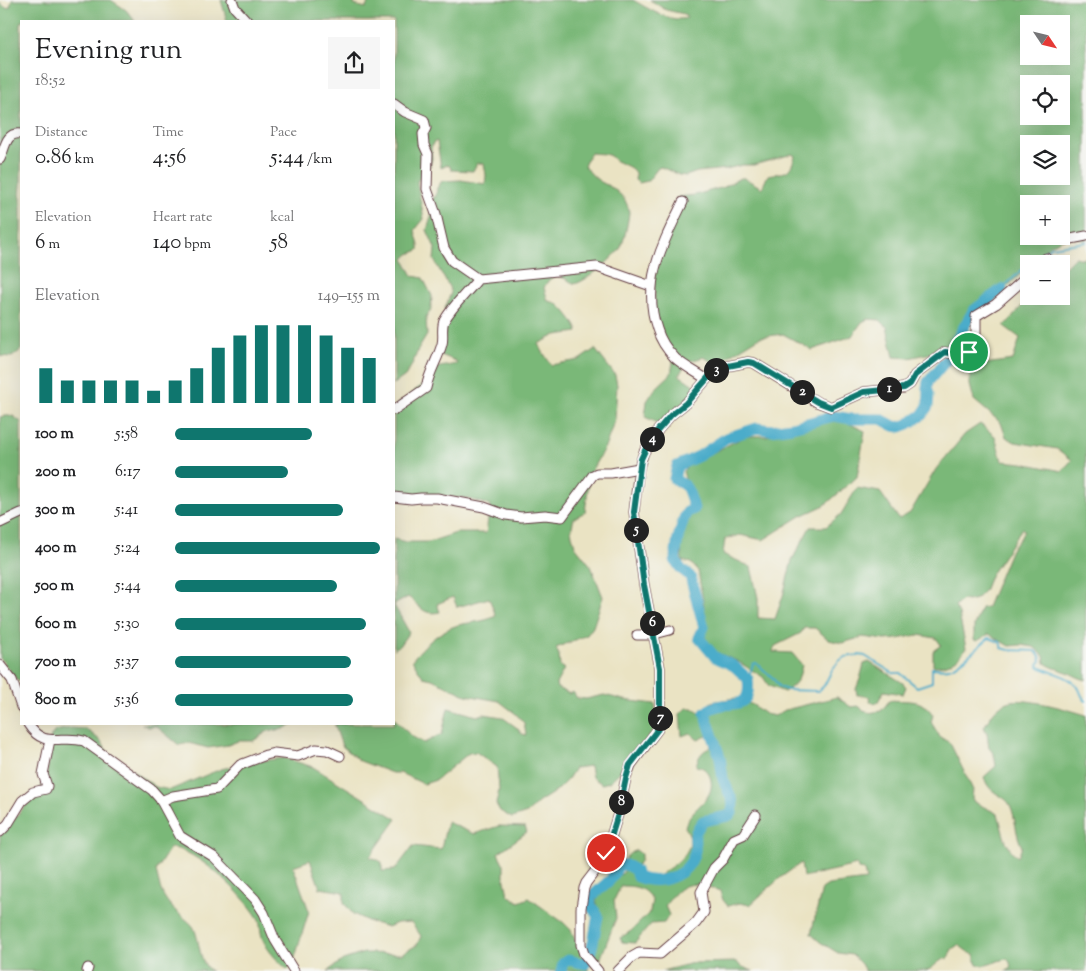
<!DOCTYPE html>
<meta charset="utf-8">
<style>
body{margin:0;font-family:"Sorts Mill Goudy",serif;background:#f6f6f6;color:#202124;height:100vh;display:flex;flex-direction:column;font-size:19px;white-space:nowrap}
*{box-sizing:border-box;margin:0}
p{font-size:16px;color:#757577}
.icon{flex:none;width:28px;height:28px;fill:none;stroke:currentColor;stroke-width:2;stroke-linecap:round;stroke-linejoin:round}
.map{position:relative;flex:1;overflow:hidden}
.details{position:absolute;left:20px;top:20px;width:375px;height:705px;display:flex;flex-direction:column;background:#fff;border-radius:0px;box-shadow:0 5px 20px #0002}
.details>*{flex:none}
.needle{width:32px;rotate:125deg}
.buttons{position:absolute;left:1020px;top:15px;display:grid;gap:10px}
.buttons a{display:grid;place-items:center;width:50px;height:50px;border-radius:0px;background:#fff;box-shadow:0 5px 20px #0002;font-size:25px}
.pin{position:absolute;display:grid;place-items:center;width:42px;height:42px;color:#fff;margin:-21px;border:2px solid #fff;border-radius:50%;box-shadow:0 1px 5px #0007}
.km{position:absolute;width:25px;height:25px;margin:-12px;border-radius:50%;background:#222;color:#fff;font-size:14px;line-height:25px;text-align:center}
.round{display:grid;place-items:center;flex:none;width:52px;height:52px;border-radius:0px;background:#f6f6f6}
.summary{display:flex;align-items:center;justify-content:space-between;height:85px;padding:0 15px}
h1{font-size:28px;font-weight:600;line-height:38px}
.stats{display:grid;grid-template-columns:repeat(3,1fr);gap:8px;height:85px;padding:5px 15px}
.stats div{display:grid;align-content:center}
.stats b{font-size:21px;font-weight:600}
.stats small{font-size:14px;font-weight:400}
.stats p{font-size:14px}
.chart{height:140px;padding:10px 15px}
.chart p{display:flex;justify-content:space-between}
.chart svg{width:100%;height:90px;margin-top:5px;stroke:#0f766e;stroke-width:6}
ul{padding:0 15px;list-style:none;font-size:16px}
li{display:grid;grid-template-columns:80px 60px 1fr;align-items:center;height:38px}
li i{height:12px;border-radius:6px;background:#0f766e}
.map>svg:first-child{display:block}
</style>
<div class="map">
<svg width="1086" height="971" viewBox="0 0 1086 971">
<rect width="100%" height="100%" fill="#f6f6f2"/>
<filter id="ink" filterUnits="userSpaceOnUse"><feTurbulence type="fractalNoise" baseFrequency=".02" numOctaves="2"/><feDisplacementMap in="SourceGraphic" scale="10" xChannelSelector="R" yChannelSelector="G"/><feConvolveMatrix kernelMatrix="1 2 1 2 8 2 1 2 1" color-interpolation-filters="sRGB"/></filter>
<filter id="wash" filterUnits="userSpaceOnUse"><feTurbulence type="fractalNoise" baseFrequency=".0096" numOctaves="4" result="noise"/><feDisplacementMap in="SourceGraphic" scale="20" xChannelSelector="R" yChannelSelector="G"/><feGaussianBlur stdDeviation="1.12" result="paint"/><feColorMatrix in="noise" values="0 0 0 0 0 0 0 0 0 0 0 0 0 0 0 0 0 1.4 0 .05"/><feComposite in="paint" operator="in"/></filter>
<g filter="url(#wash)">
<rect width="100%" height="100%" fill="#eae3c3"/>
<!-- forest -->
<g fill="#7ab878" stroke="#626c52" fill-rule="evenodd">
<path d="M 12,0 L 111,0 L 126,10 L 135,21 L 21,21 L 21,185 L 20,195 L 21,197 L 21,350 L 12,357 L 0,356 L 0,3 L 6,8 L 10,7 Z"/>
<path d="M 221,0 L 355,0 L 354,5 L 366,8 L 369,0 L 633,0 C 648,8 669,23 687,18 L 684,14 L 666,10 L 650,0 L 1086,0 L 1086,240 L 1069,235 L 1049,246 L 1031,264 L 1029,264 L 1029,266 L 1004,290 L 975,306 L 950,349 L 909,358 L 894,357 L 887,327 L 880,320 L 868,319 L 862,322 L 852,336 L 812,350 L 783,334 L 760,337 L 716,364 L 704,357 L 687,362 L 679,375 L 698,388 L 660,424 L 645,417 L 647,401 L 655,389 L 671,374 L 673,362 L 673,354 L 666,343 L 655,315 L 654,279 L 678,197 L 695,195 L 724,187 L 740,178 L 744,178 L 762,188 L 768,175 C 784,171 789,177 795,156 L 792,154 L 754,165 L 742,165 L 726,169 L 697,172 L 686,176 L 679,175 L 661,167 L 658,168 L 648,181 L 639,183 L 635,180 C 638,168 626,166 618,162 C 614,161 612,156 608,155 C 604,153 596,154 591,153 L 588,157 L 584,166 C 589,171 594,178 601,182 C 611,187 617,190 625,200 C 626,203 629,208 629,211 C 629,218 624,243 620,249 C 612,259 586,282 574,284 C 561,275 551,272 544,288 L 548,301 C 549,301 556,303 556,303 C 563,307 577,325 578,332 L 556,335 L 538,344 L 551,365 L 579,360 L 595,349 L 615,375 L 617,385 L 615,419 L 606,445 L 590,473 L 585,512 L 574,518 L 571,531 L 575,546 L 591,566 L 603,597 L 593,627 L 587,635 L 556,648 L 559,655 L 560,666 L 564,669 L 556,684 L 557,688 L 570,694 L 573,692 L 577,698 L 586,699 L 604,695 L 624,700 L 655,704 L 657,721 L 654,730 L 621,771 L 609,782 L 602,784 L 592,777 L 590,766 L 575,768 L 568,779 L 556,791 L 539,802 L 527,813 L 512,818 L 500,811 L 496,804 L 499,790 L 497,767 L 476,752 L 469,753 L 436,780 L 424,784 L 400,773 L 392,773 L 360,761 L 342,746 L 335,726 L 335,724 L 394,724 L 394,718 L 411,736 L 424,743 L 442,734 L 448,708 L 477,716 L 484,714 L 502,717 L 516,727 L 522,734 L 526,735 L 524,723 L 516,714 L 499,701 L 466,695 L 432,679 L 423,677 L 412,660 C 425,644 439,631 458,625 C 471,622 484,622 496,616 L 489,598 L 457,607 L 453,597 L 437,604 L 440,612 C 422,616 420,605 408,597 L 394,605 L 409,632 L 399,646 L 394,649 L 394,539 L 406,542 L 429,542 L 456,533 L 486,533 L 490,505 L 461,497 L 460,498 L 394,494 L 394,407 L 422,385 L 434,368 L 457,364 L 456,361 L 441,355 L 446,312 L 445,308 L 451,293 L 449,287 L 434,260 L 435,248 L 427,230 L 432,213 L 433,198 L 436,196 L 437,188 L 442,181 L 461,180 L 485,184 L 486,175 L 484,164 L 477,163 L 473,171 L 451,170 L 450,166 L 446,165 L 441,168 L 437,141 L 433,143 L 431,148 L 432,159 L 425,177 L 419,178 L 417,182 L 424,219 L 415,230 C 416,237 420,244 419,250 L 409,254 L 404,259 L 413,276 L 423,278 L 432,296 L 431,310 L 426,317 L 427,335 L 418,350 L 412,365 L 405,376 L 394,384 L 394,21 L 227,21 ZM 1029,24 L 1061,24 L 1061,56 L 1029,56 ZM 1029,84 L 1061,84 L 1061,116 L 1029,116 ZM 1029,144 L 1061,144 L 1061,176 L 1029,176 ZM 1029,204 L 1061,204 L 1061,236 L 1029,236 Z"/>
<path d="M 1075,257 L 1083,259 L 1086,257 L 1086,680 C 1078,678 1074,675 1067,672 C 1059,669 1052,668 1045,663 L 1044,656 L 1034,647 L 1021,645 L 1009,646 L 989,634 L 977,641 L 974,640 L 974,626 L 981,608 L 987,607 L 1011,549 L 1021,537 L 1024,530 L 1022,528 L 990,576 L 984,591 L 976,599 L 968,601 L 962,600 L 955,607 L 959,614 L 966,648 C 958,661 948,666 933,666 L 933,651 L 941,645 L 936,638 L 918,635 L 897,639 L 885,640 L 863,637 L 842,643 L 829,640 L 815,628 L 804,628 L 801,633 L 775,646 L 773,652 L 792,653 L 802,665 C 799,680 797,684 784,692 L 769,686 L 763,677 L 737,661 L 715,652 L 705,640 L 706,619 L 698,571 L 691,563 L 682,561 C 681,550 681,534 686,524 C 690,516 694,510 696,502 L 686,482 L 683,471 L 690,464 L 746,436 L 766,436 L 828,421 L 846,422 L 865,431 L 857,477 L 825,505 L 801,516 L 763,540 L 740,535 L 725,539 L 723,554 L 751,567 L 758,598 L 758,618 L 775,619 L 783,596 L 792,560 L 810,527 L 826,527 L 841,514 L 857,488 L 880,492 L 899,519 L 910,513 L 936,469 L 965,434 L 980,424 L 995,436 L 1002,461 L 1022,463 L 1062,471 L 1072,460 L 1057,449 L 1015,442 L 1006,437 L 1001,423 L 974,400 L 970,385 L 970,372 L 977,365 L 1013,360 L 1020,338 L 1004,326 C 1011,320 1024,304 1029,295 L 1061,296 L 1061,271 Z"/>
<path d="M 4,416 L 13,416 L 21,422 L 21,681 L 16,679 L 0,658 L 0,417 Z"/>
<path d="M 869,662 L 903,683 L 906,687 L 903,694 L 884,691 L 877,703 L 870,702 L 869,697 L 864,695 L 857,695 L 856,689 L 860,679 L 864,664 Z"/>
<path d="M 837,697 L 851,707 L 858,706 L 868,713 L 881,711 L 890,700 C 908,702 922,697 933,715 L 931,722 L 940,737 L 950,743 L 973,790 L 972,798 L 974,802 L 998,814 C 1003,830 1004,847 1018,857 L 1022,847 C 1015,834 1016,817 1010,805 C 1004,794 989,795 984,777 L 996,766 L 994,754 L 989,748 L 987,733 L 984,727 C 990,717 996,706 1008,702 C 1023,696 1070,710 1086,715 L 1086,971 L 1005,971 L 1012,967 L 1008,959 C 994,960 991,967 977,965 L 974,954 C 967,953 964,948 958,945 L 952,949 L 948,958 C 937,960 936,967 926,971 L 865,971 L 861,964 L 852,955 L 838,953 L 820,942 L 811,934 L 822,889 L 828,885 L 866,880 L 864,870 L 858,869 L 857,865 L 803,877 L 801,863 L 780,878 L 750,905 L 740,903 L 728,906 L 723,900 L 720,891 C 692,880 682,881 665,906 L 669,915 L 664,923 L 651,924 L 635,943 L 622,942 L 620,938 L 631,931 L 650,912 L 652,900 C 644,887 635,886 621,886 L 614,900 L 616,918 L 600,960 L 592,957 L 587,951 L 592,924 L 598,911 L 596,901 L 598,894 L 609,882 L 624,872 C 623,859 625,856 636,850 L 641,854 L 641,860 L 632,872 L 634,877 C 640,879 648,880 654,878 C 659,877 663,872 668,869 C 683,859 698,845 685,827 C 686,823 688,819 690,816 C 696,808 705,802 709,794 C 715,782 709,767 696,766 C 698,758 701,751 710,748 L 712,741 L 709,735 L 698,740 L 690,733 L 682,736 L 680,714 L 686,708 L 693,708 L 701,713 L 711,702 L 736,698 L 753,705 L 765,714 L 775,716 L 785,710 Z"/>
<path d="M 142,724 L 293,724 L 283,729 L 268,731 L 253,741 L 238,741 L 228,745 L 208,748 L 189,743 L 179,745 L 156,726 L 148,727 Z"/>
<path d="M 71,728 L 86,729 L 101,741 L 109,754 L 156,787 L 170,790 L 221,769 L 253,762 L 284,758 L 313,767 L 397,819 L 370,857 L 382,862 L 382,871 L 395,870 L 413,846 L 441,849 L 447,822 L 474,834 L 499,826 L 525,827 L 527,832 L 498,853 L 504,865 L 504,876 L 508,895 L 519,902 L 529,898 L 564,923 L 571,930 L 589,971 L 328,971 L 343,960 L 364,953 L 401,954 L 417,945 L 421,936 L 411,922 L 397,923 L 388,927 L 370,922 L 353,914 L 344,903 L 344,892 L 320,888 L 310,860 L 293,866 L 309,911 L 293,964 L 288,970 C 277,960 267,951 262,937 C 260,931 261,924 258,918 C 246,897 195,847 170,848 L 156,870 C 160,890 162,898 177,912 C 182,917 191,922 194,928 C 200,941 199,964 211,971 L 0,971 L 0,836 L 41,787 L 47,772 L 51,736 L 55,731 Z"/>
<path d="M 737,962 L 740,966 L 753,971 L 662,971 L 693,963 Z"/>
</g>
<g fill="none" stroke-linecap="round" stroke-linejoin="round">
<!-- stream -->
<g stroke="#4bacca" stroke-width="2">
<path d="M 1002,289 L 1032,260 L 1051,247 L 1086,242"/>
<path d="M 748,679 L 753,664 L 756,663 L 773,678 L 779,687 L 787,690 L 818,691 L 824,686 L 832,670 L 839,661 L 845,657 L 859,655 L 865,656 L 893,673 L 900,673 L 917,687 L 932,682 L 932,668 C 938,668 944,669 949,668 C 960,666 978,646 989,638 L 1000,642 L 1002,648 L 1009,650 L 1035,651 L 1040,656 L 1041,661 L 1038,664 L 1039,667 C 1052,673 1068,675 1078,687 C 1081,692 1081,697 1086,701"/>
</g>
<!-- river -->
<path stroke="#4bacca" stroke-width="11" d="M 561,971 L 563,963 L 568,960 L 585,964 C 593,953 595,930 598,916 L 591,906 L 590,898 L 611,879 L 619,865 L 626,865 L 635,870 L 637,877 C 660,886 689,877 695,851 C 696,846 694,840 695,835 C 696,830 700,825 703,821 L 728,816 L 732,813 L 733,802 L 723,779 L 720,757 L 705,713 C 722,695 753,718 748,679 L 734,666 L 715,657 L 699,638 L 704,627 L 690,576 L 681,569 L 675,560 L 678,538 L 684,518 L 687,512 L 694,509 C 693,504 688,488 685,486 C 681,482 678,482 674,479 L 677,466 L 699,456 L 726,438 L 757,428 L 771,430 L 792,427 L 834,416 L 851,419 L 881,419 L 894,426 L 900,427 L 908,424 L 922,415 L 928,406 L 929,394 L 927,388 L 928,382 L 949,357 L 953,346 L 973,311 L 1002,289"/>
</g>
</g>
<g filter="url(#ink)">
<g fill="none" stroke-linecap="round" stroke-linejoin="round">
<!-- minor casing -->
<g stroke="#623c42" stroke-width="11">
<g id="minor">
<path d="M 232,0 L 235,8 L 247,21"/>
<path d="M 394,104 L 405,112 L 424,120 L 426,128 L 423,134 L 424,145 L 428,154 L 427,189 L 436,214 L 444,248 L 452,261 L 478,279"/>
<path d="M 0,159 C 5,148 6,131 21,134"/>
<path d="M 683,202 C 663,243 641,282 657,329 C 660,339 667,350 675,358 C 684,366 696,372 706,379"/>
<path d="M 1066,240 L 1086,236"/>
<path d="M 1040,264 L 1046,258"/>
<path d="M 394,410 L 426,388 C 429,372 438,359 442,344 C 444,337 441,328 444,321 C 453,305 467,293 478,279 L 597,267 L 651,286"/>
<path d="M 394,497 L 411,499 L 421,498 L 437,498 L 484,507 L 506,515 L 521,517 L 545,515 L 562,517 L 593,475 L 597,473 L 611,473 L 639,468"/>
<path d="M 0,523 L 21,513"/>
<path d="M 637,635 L 651,635 L 670,630"/>
<path d="M 0,665 L 12,680 L 21,707"/>
<path d="M 28,724 C 44,750 61,734 84,741 L 152,790 L 160,799 L 180,836 L 214,857 L 255,899 L 264,913 L 275,940 L 294,971"/>
<path d="M 161,801 L 173,796 L 217,789 L 240,765 L 266,755 L 274,753 L 298,756 L 316,749 L 327,750 L 340,756"/>
<path d="M 0,832 L 8,824 L 22,801 L 33,792 L 46,789 L 47,786 L 43,774 L 50,740"/>
<path d="M 87,971 L 88,968"/>
<path d="M 598,971 L 584,954 L 581,945 L 581,908 L 584,888 L 586,883 L 599,866 L 606,853 L 619,811 L 626,778 L 631,765 L 658,729 L 660,720 L 660,668 L 644,585 L 634,512 L 639,467 L 644,452 L 658,430 L 671,415 L 686,403 L 713,372 L 723,367 L 748,362 L 754,363 L 817,402 L 831,407 L 864,392 L 904,388 L 910,384 L 915,375 L 945,352 L 956,355 L 969,353 L 976,335 L 976,316 L 996,304 L 1029,275"/>
<path d="M 618,971 L 632,957 L 639,953 L 660,954 L 696,923 L 704,912 L 701,892 L 714,868 L 723,859 L 734,839 L 743,835 L 756,815"/>
</g>
</g>
<!-- minor -->
<use href="#minor" stroke="#fff" stroke-width="9"/>
</g>
</g>
<g fill="none" stroke-linecap="round" stroke-linejoin="round" filter="url(#ink)">
<!-- route casing -->
<g stroke="#fff" stroke-width="10">
<path id="route" d="M 606,853 L 619,811 L 626,778 L 630,765 L 658,729 L 660,720 L 660,668 L 644,585 L 634,512 L 641,459 L 648,444 L 658,430 L 671,415 L 686,403 L 713,372 L 723,367 L 748,362 L 754,363 L 818,402 L 831,407 L 864,392 L 904,388 L 910,384 L 915,375 L 945,352 L 956,354 L 969,352"/>
</g>
<!-- route -->
<use href="#route" stroke="#0f766e" stroke-width="6"/>
</g>
</svg>
<div class="buttons">
<a><svg class="needle" viewBox="-14 -14 28 28"><path d="M0-13l5 13h-10z" fill="#e53935"/><path d="M0 13l5-13h-10z" fill="#757577"/></svg></a>
<a><svg class="icon" aria-label="locate" viewBox="0 0 24 24"><circle cx="12" cy="12" r="6"/><path d="M12 2v4M12 18v4M2 12h4M18 12h4"/></svg></a>
<a><svg class="icon" aria-label="layers" viewBox="0 0 24 24"><path d="M12 4l9 5-9 5-9-5zM3 14l9 5 9-5"/></svg></a>
<a>+</a>
<a>−</a>
</div>
<div class="pin" style="left:969px;top:352px;background:#1e9e55"><svg class="icon" aria-label="arrive" viewBox="0 0 24 24"><path d="M6 21V4h12l-3 4 3 4H6"/></svg></div>
<div class="pin" style="left:606px;top:853px;background:#d93025"><svg class="icon" aria-label="check" viewBox="0 0 24 24"><path d="M5 12l5 5 9-10"/></svg></div>
<b class="km" style="left:889px;top:389px">1</b>
<b class="km" style="left:802px;top:392px">2</b>
<b class="km" style="left:716px;top:370px">3</b>
<b class="km" style="left:652px;top:439px">4</b>
<b class="km" style="left:636px;top:530px">5</b>
<b class="km" style="left:652px;top:623px">6</b>
<b class="km" style="left:660px;top:718px">7</b>
<b class="km" style="left:621px;top:802px">8</b>
<section class="details">
<div class="summary"><div><h1>Evening run</h1><p>18:52</p></div><a class="round"><svg class="icon" aria-label="share" viewBox="0 0 24 24"><path d="M12 15V3M7 8l5-5 5 5M5 13v7h14v-7"/></svg></a></div>
<div class="stats">
<div><p>Distance</p><b>0.86<small> km</small></b></div>
<div><p>Time</p><b>4:56</b></div>
<div><p>Pace</p><b>5:44<small> /km</small></b></div>
</div>
<div class="stats">
<div><p>Elevation</p><b>6<small> m</small></b></div>
<div><p>Heart rate</p><b>140<small> bpm</small></b></div>
<div><p>kcal</p><b>58</b></div>
</div>
<div class="chart"><p><span>Elevation</span>149–155 m</p>
<svg viewBox="0 0 160 44" preserveAspectRatio="none"><path d="M5 44V27M15 44V33M25 44V33M35 44V33M45 44V33M55 44V38M65 44V33M75 44V27M85 44V17M95 44V11M105 44V6M115 44V6M125 44V6M135 44V11M145 44V17M155 44V22"/></svg>
</div>
<ul>
<li><b>100 m</b>5:58<i style="width:67%"></i></li>
<li><b>200 m</b>6:17<i style="width:55%"></i></li>
<li><b>300 m</b>5:41<i style="width:82%"></i></li>
<li><b>400 m</b>5:24<i style="width:100%"></i></li>
<li><b>500 m</b>5:44<i style="width:79%"></i></li>
<li><b>600 m</b>5:30<i style="width:93%"></i></li>
<li><b>700 m</b>5:37<i style="width:86%"></i></li>
<li><b>800 m</b>5:36<i style="width:87%"></i></li>
</ul>
</section>
</div>
